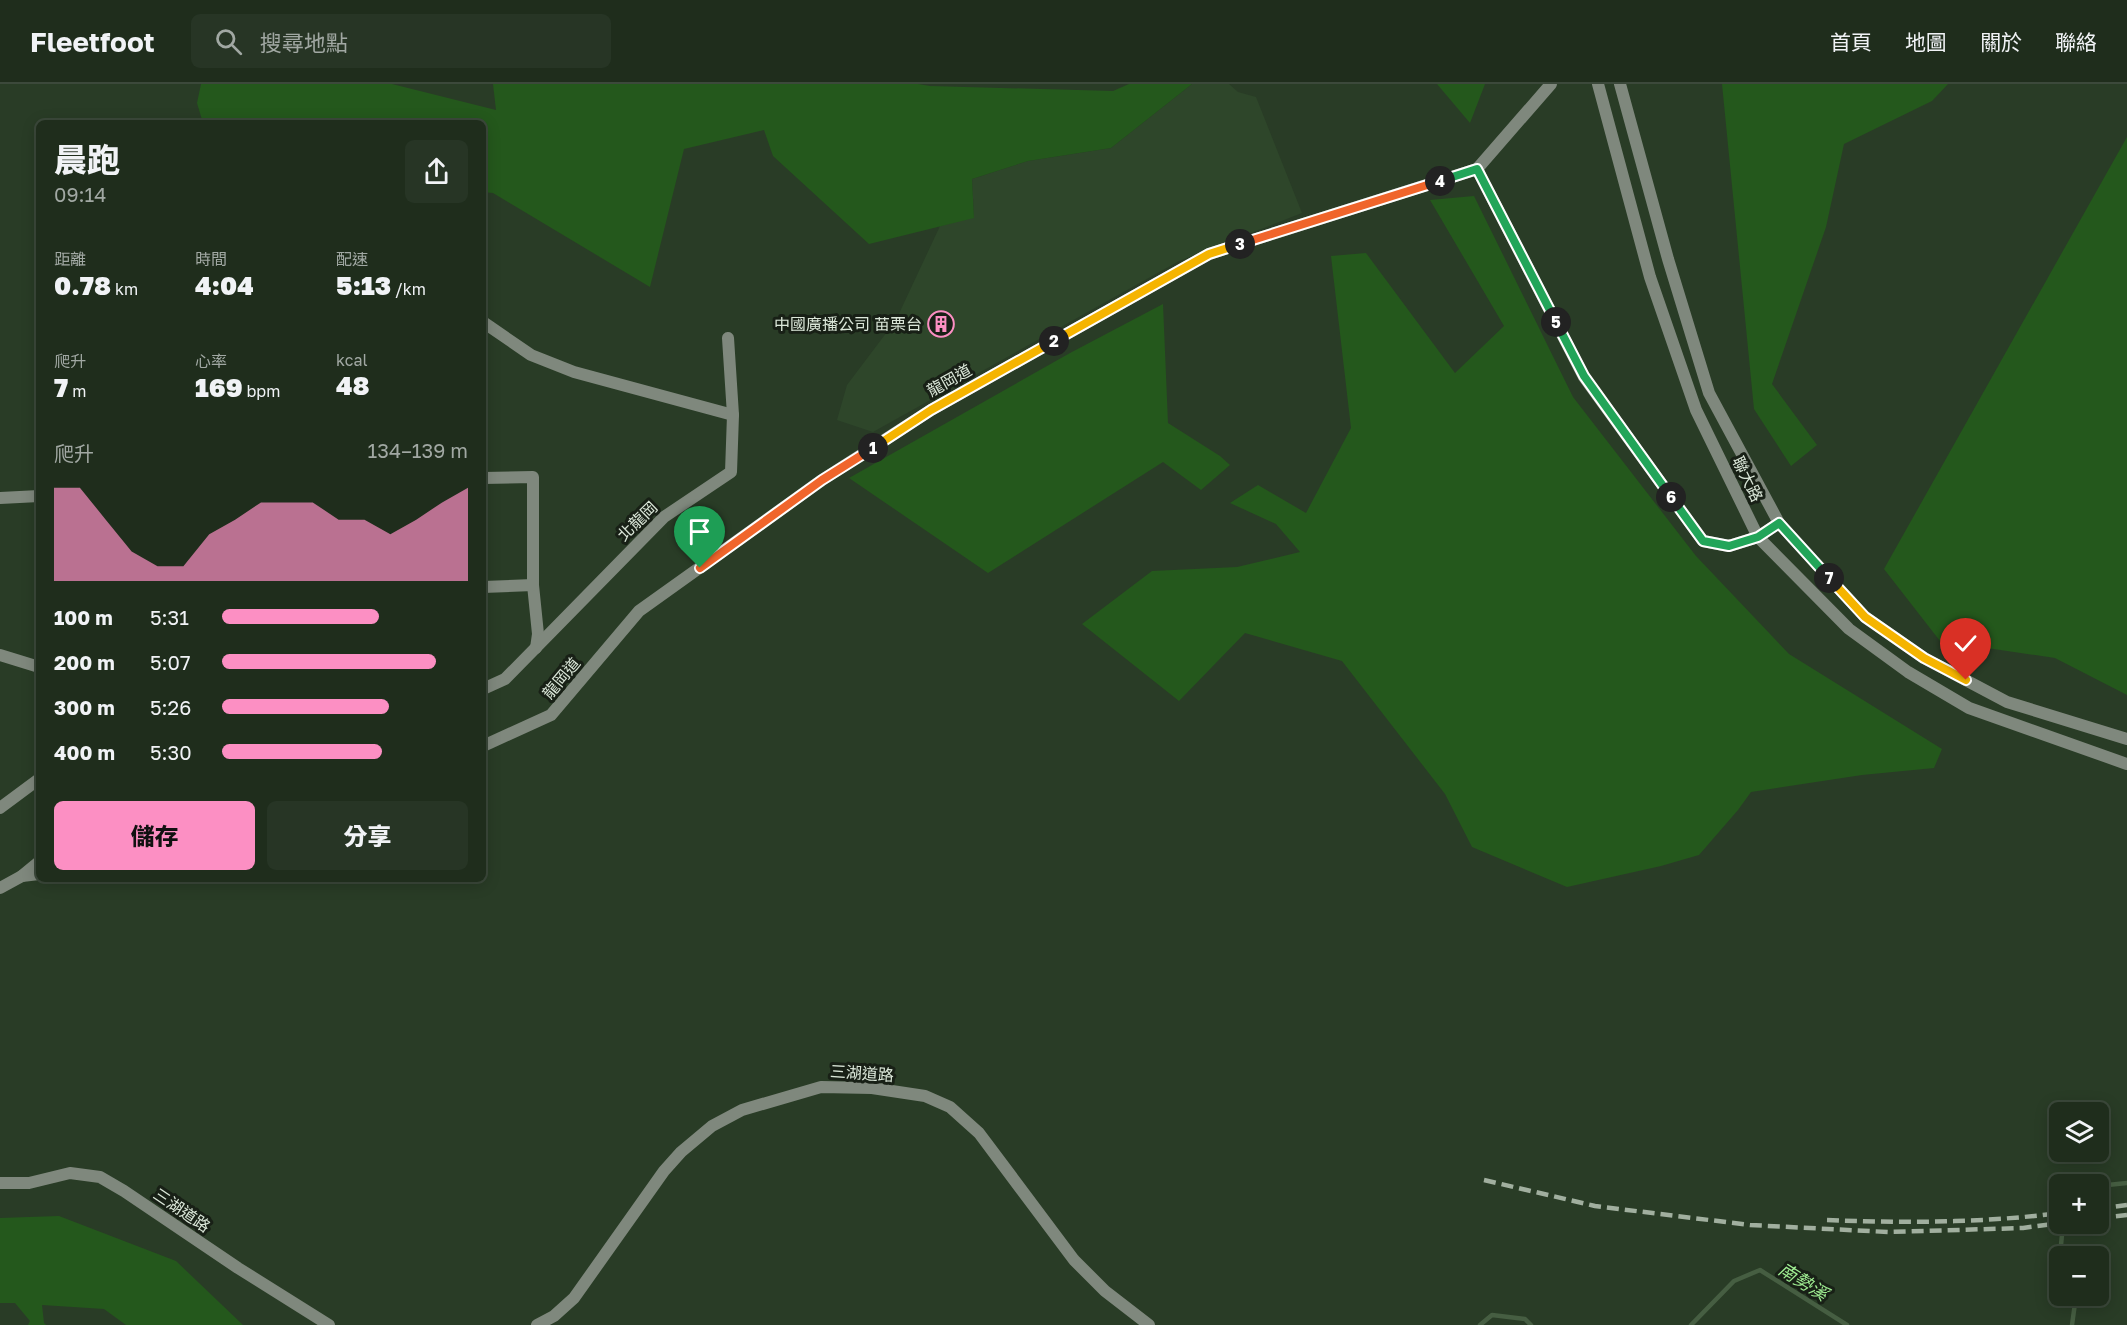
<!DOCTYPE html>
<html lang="zh-TW">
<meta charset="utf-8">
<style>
body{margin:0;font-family:"Golos Text","Noto Sans TC",sans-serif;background:#273525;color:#f1f3f6;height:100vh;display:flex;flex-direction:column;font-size:22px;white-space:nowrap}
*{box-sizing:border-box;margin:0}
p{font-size:20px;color:#a1a8a3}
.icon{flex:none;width:33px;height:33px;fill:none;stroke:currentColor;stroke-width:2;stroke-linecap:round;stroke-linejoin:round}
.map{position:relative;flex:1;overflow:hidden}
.details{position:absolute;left:36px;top:36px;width:450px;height:762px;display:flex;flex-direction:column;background:#1f2d1c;border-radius:9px;box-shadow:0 3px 15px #0003,0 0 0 2px #3c493b}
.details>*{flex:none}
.buttons{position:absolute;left:2049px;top:1018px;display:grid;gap:12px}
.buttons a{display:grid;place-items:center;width:60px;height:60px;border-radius:9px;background:#1f2d1c;box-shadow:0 3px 15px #0003,0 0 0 2px #3c493b;font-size:30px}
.pin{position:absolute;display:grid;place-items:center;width:51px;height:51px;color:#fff;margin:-62px -26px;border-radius:50% 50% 50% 0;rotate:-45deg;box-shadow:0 0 6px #0007}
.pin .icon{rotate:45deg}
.km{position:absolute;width:30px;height:30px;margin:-15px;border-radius:50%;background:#222;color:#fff;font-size:16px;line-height:30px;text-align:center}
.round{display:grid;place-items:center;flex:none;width:63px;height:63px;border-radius:9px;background:#273525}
.overview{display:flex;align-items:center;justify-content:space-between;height:102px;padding:0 18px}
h1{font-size:33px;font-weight:800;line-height:45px}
.metrics{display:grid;grid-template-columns:repeat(3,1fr);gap:9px;height:102px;padding:6px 18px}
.metrics div{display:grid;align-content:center}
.metrics b{font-size:26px;font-weight:800}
.metrics small{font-size:16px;font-weight:400}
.metrics p{font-size:16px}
.chart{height:168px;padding:12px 18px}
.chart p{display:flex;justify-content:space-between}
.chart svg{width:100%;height:108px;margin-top:6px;fill:#fc8fc3;opacity:.7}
.cta{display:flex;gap:12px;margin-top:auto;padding:12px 18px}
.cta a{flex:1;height:69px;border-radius:9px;background:#fc8fc3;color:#111;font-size:24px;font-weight:800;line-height:69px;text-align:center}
.cta a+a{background:#273525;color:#f1f3f6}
ul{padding:0 18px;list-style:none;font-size:20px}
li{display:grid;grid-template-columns:96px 72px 1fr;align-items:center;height:45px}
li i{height:15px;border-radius:8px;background:#fc8fc3}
header{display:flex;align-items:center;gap:36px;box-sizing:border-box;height:84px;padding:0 30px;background:#1f2d1c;border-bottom:2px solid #3c493b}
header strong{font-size:28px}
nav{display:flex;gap:33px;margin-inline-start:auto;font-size:21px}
.search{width:420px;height:54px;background:#273525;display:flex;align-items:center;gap:15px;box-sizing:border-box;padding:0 21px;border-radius:9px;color:#a1a8a3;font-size:22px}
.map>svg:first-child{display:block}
</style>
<header>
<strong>Fleetfoot</strong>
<div class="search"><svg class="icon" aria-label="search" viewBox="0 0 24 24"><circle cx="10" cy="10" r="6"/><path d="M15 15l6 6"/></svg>搜尋地點</div>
<nav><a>首頁</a><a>地圖</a><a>關於</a><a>聯絡</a></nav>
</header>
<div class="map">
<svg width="2127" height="1241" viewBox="0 0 2127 1241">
<rect width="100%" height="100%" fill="#293c26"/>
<!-- built -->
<path fill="#2e462a" d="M 1192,0 L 1229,0 L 1238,8 L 1256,13 L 1302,129 L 1179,177 L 873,348 L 837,336 L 847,301 L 896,236 L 940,142 L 974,133 L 972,95 L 1028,77 L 1111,64 Z"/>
<!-- green -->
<g fill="#24581c">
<path d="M 201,0 L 392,0 L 496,26 L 493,0 L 918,0 L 930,2 L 1113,7 L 1129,0 L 1192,0 L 1111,64 L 1028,77 L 972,95 L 974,134 L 869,160 L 773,72 L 764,46 L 684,65 L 650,203 L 493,109 L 483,108 L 483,39 L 203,39 L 197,19 Z"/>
<path d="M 1437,0 L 1485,0 L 1470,39 Z"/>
<path d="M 1722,0 L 1948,0 L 1932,17 L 1844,60 L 1826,143 L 1772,300 L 1817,361 L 1791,382 L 1754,325 Z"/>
<path d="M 2127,53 L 2127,611 L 2055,574 L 1940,557 L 1884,485 Z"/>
<path d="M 1474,112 L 1573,313 L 1696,472 L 1789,570 L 1942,665 L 1934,684 L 1862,691 L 1751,708 L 1738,726 L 1699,771 L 1661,782 L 1567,803 L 1472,763 L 1445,710 L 1342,577 L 1245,549 L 1179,617 L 1082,540 L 1152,487 L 1237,483 L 1300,468 L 1276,440 L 1230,419 L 1258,401 L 1306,429 L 1351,344 L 1331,172 L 1366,169 L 1455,289 L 1504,242 L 1430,116 Z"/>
<path d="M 1163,220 L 1168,339 L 1220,372 L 1230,381 L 1201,406 L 1163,378 L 988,489 L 849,394 L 1070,269 Z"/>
<path d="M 59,1132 L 176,1177 L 243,1241 L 126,1241 L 104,1225 L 42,1221 L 44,1239 L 46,1241 L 28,1241 L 30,1237 L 15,1219 L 0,1219 L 0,1134 Z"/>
</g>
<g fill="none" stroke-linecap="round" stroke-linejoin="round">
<!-- stream -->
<g stroke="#465e42" stroke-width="4.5">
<path d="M 2098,1102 L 2127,1099"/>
<path d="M 2063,1140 L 2061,1161 L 2068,1173"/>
<path d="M 1480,1241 L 1492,1231 L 1525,1235 L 1531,1241"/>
<path d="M 1691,1241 L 1734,1197 L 1760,1186 L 1847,1241"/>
<path d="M 2072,1241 L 2076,1212"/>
</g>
<!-- minor -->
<g stroke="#7f887d" stroke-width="12">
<path d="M 1477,85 L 1584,293 L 1703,457 L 1729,462 L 1758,453 L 1779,439"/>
<path d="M 483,238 L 531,271 L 574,288 L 733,331"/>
<path d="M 483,394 L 533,393 L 533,501 L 538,550 L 536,564"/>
<path d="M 0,414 L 39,412"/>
<path d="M 483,503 L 533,501"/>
<path d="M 0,571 L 39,583"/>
<path d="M 483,605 L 505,595 L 664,433 L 731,388 L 733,331 L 728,254"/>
<path d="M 0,724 L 39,695"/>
<path d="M 22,792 L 39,778"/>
</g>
<!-- tertiary -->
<g stroke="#7f887d" stroke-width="12">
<path d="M 1598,0 L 1650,193 L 1696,326 L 1758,453 L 1849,545 L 1908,588 L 1969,624 L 2127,680"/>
<path d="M 1620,0 L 1668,175 L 1709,309 L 1779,439 L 1865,533 L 1924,574 L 2007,618 L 2127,655"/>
<path d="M 483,662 L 551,631 L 639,527 L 822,396 L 931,326 L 1209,170 L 1477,85 L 1551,0"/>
<path d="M 0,804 L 22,792 L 39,790"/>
<path d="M 0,1099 L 29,1099 L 70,1089 L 100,1093 L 124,1107 L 238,1184 L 329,1241"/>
<path d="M 537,1241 L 554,1232 L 574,1214 L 664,1087 L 681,1068 L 712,1042 L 742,1026 L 821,1003 L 872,1004 L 925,1012 L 950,1023 L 979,1049 L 1074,1176 L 1105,1207 L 1149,1241"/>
</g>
<!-- rail -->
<g stroke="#a1af9f" stroke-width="4.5" stroke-dasharray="12 6" stroke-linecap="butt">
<path d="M 1484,1096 L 1595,1122 L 1750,1141 L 1888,1148 L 2023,1144 L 2060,1139"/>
<path d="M 2098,1125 L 2127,1121"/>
<path d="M 2098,1134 L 2127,1131"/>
<path d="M 1827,1136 C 1904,1139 1983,1139 2060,1129"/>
</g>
</g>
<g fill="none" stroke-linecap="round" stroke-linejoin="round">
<!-- split-1 casing -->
<g stroke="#fff" stroke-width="12">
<path id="split-1" d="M 700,484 L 822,396 L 873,364"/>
</g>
<!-- split-2 casing -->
<g stroke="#fff" stroke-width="12">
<path id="split-2" d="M 873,364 L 931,326 L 1054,257"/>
</g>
<!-- split-3 casing -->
<g stroke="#fff" stroke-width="12">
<path id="split-3" d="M 1054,257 L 1209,170 L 1240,160"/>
</g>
<!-- split-4 casing -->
<g stroke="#fff" stroke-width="12">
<path id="split-4" d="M 1240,160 L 1440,97"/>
</g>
<!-- split-5 casing -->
<g stroke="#fff" stroke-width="12">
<path id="split-5" d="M 1440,97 L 1477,85 L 1556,238"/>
</g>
<!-- split-6 casing -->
<g stroke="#fff" stroke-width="12">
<path id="split-6" d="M 1556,238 L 1584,292 L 1671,413"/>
</g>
<!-- split-7 casing -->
<g stroke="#fff" stroke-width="12">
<path id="split-7" d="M 1671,413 L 1703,457 L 1729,462 L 1758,453 L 1779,439 L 1829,494"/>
</g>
<!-- split-8 casing -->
<g stroke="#fff" stroke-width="12">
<path id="split-8" d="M 1829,494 L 1865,533 L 1924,574 L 1966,596"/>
</g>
<!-- split-1 -->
<use href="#split-1" stroke="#f0652b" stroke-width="8"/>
<!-- split-2 -->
<use href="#split-2" stroke="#f5b400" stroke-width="8"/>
<!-- split-3 -->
<use href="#split-3" stroke="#f5b400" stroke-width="8"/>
<!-- split-4 -->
<use href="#split-4" stroke="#f0652b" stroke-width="8"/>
<!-- split-5 -->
<use href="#split-5" stroke="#22a559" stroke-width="8"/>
<!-- split-6 -->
<use href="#split-6" stroke="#22a559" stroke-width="8"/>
<!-- split-7 -->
<use href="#split-7" stroke="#22a559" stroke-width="8"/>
<!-- split-8 -->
<use href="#split-8" stroke="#f5b400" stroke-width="8"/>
</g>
<!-- icons -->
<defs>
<g id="building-ring" transform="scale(1.35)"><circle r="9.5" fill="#182016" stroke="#fc8fc3" stroke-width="1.5"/><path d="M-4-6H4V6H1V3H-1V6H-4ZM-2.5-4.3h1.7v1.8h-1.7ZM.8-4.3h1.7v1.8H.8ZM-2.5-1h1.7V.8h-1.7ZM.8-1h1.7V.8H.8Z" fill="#fc8fc3"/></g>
</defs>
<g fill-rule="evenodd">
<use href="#building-ring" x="941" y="240"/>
</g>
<g text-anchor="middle" stroke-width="6" stroke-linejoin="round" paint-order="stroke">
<!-- poi labels -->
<g font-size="16" fill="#dbe7d9" stroke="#182016" text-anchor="end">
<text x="922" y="246">中國廣播公司 苗栗台</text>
</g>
<!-- street labels -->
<g font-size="16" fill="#dbe7d9" stroke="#182016">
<text transform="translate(949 296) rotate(-29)" y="6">龍岡道</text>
<text transform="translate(1748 395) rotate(64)" y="6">聯大路</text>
<text transform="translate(637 437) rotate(-44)" y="6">北龍岡</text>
<text transform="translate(561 594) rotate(-50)" y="6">龍岡道</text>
<text transform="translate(862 989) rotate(4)" y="6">三湖道路</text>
<text transform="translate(182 1126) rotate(34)" y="6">三湖道路</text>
</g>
<!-- water labels -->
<g font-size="18" font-style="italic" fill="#9fed92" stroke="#182016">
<text transform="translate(1803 1198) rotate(32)" y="6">南勢溪</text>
</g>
</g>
</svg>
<div class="buttons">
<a><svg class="icon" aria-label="layers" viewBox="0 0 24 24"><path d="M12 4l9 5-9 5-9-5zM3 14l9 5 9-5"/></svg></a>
<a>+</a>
<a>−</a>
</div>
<div class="pin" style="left:700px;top:484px;background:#1e9e55"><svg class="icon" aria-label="arrive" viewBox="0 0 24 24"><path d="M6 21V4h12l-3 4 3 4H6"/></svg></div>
<div class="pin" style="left:1966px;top:596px;background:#d93025"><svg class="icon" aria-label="check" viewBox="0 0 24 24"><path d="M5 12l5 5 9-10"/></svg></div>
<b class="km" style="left:873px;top:364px">1</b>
<b class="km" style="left:1054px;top:257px">2</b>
<b class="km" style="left:1240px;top:160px">3</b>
<b class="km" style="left:1440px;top:97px">4</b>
<b class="km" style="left:1556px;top:238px">5</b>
<b class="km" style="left:1671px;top:413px">6</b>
<b class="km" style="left:1829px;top:494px">7</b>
<section class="details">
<div class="overview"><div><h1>晨跑</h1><p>09:14</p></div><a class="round"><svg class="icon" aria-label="share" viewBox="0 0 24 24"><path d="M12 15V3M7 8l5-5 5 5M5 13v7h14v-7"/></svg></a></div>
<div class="metrics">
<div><p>距離</p><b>0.78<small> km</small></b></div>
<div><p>時間</p><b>4:04</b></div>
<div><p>配速</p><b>5:13<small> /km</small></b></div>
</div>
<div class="metrics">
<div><p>爬升</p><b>7<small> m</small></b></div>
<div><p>心率</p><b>169<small> bpm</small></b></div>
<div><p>kcal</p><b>48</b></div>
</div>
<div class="chart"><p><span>爬升</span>134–139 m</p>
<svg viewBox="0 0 160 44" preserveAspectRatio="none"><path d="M0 44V6L10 6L20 19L30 32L40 38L50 38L60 25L70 19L80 12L90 12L100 12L110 19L120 19L130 25L140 19L150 12L160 6V44z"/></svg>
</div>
<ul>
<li><b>100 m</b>5:31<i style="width:64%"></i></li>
<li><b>200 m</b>5:07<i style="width:87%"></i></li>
<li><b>300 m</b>5:26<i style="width:68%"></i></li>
<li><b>400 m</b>5:30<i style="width:65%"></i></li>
</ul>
<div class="cta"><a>儲存</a><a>分享</a></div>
</section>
</div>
